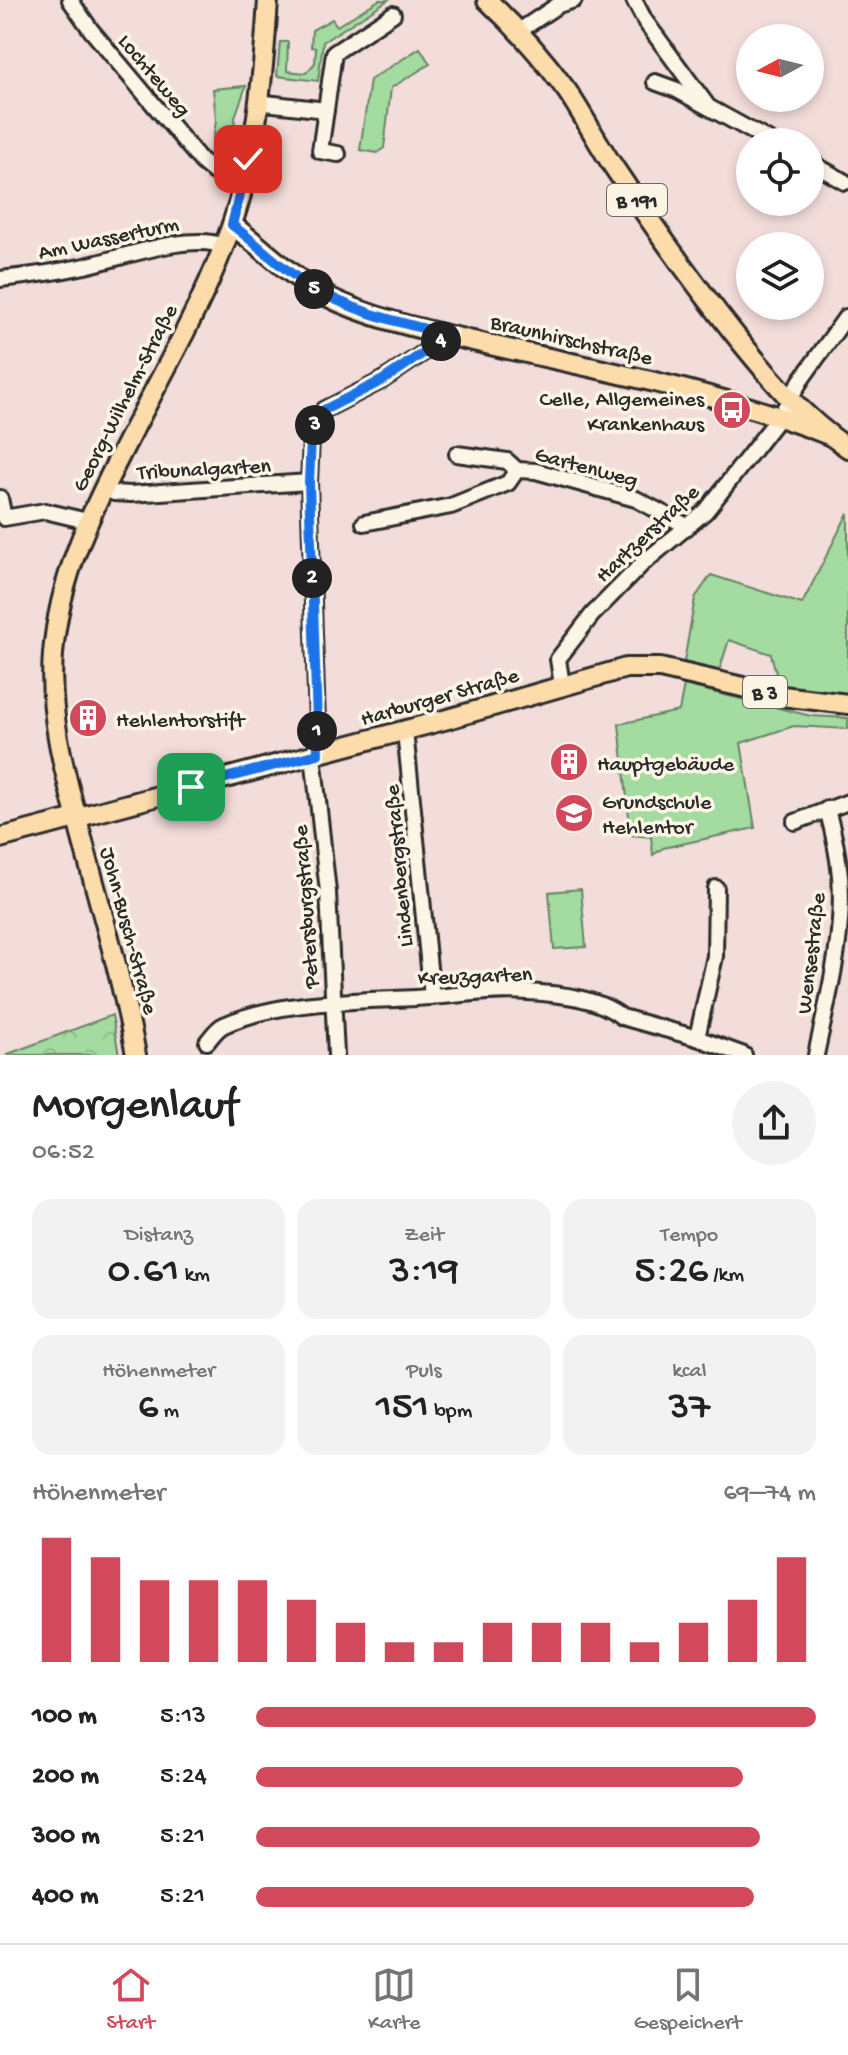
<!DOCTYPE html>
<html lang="de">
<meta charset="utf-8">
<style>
body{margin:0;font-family:"Gochi Hand",sans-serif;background:#f2f2f2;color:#222;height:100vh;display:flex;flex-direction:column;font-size:30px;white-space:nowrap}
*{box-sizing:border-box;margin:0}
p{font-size:26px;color:#767676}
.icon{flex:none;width:44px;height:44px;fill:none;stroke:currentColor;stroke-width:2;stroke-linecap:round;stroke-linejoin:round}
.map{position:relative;height:1055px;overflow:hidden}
.sheet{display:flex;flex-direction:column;background:#fff;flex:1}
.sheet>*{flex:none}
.needle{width:52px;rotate:263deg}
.fabs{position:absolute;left:736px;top:24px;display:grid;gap:16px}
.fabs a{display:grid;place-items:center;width:88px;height:88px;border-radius:50%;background:#fff;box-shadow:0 4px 12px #0003;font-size:40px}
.pin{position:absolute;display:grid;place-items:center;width:68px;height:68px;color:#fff;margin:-34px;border-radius:16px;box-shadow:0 4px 12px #0006}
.km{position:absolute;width:40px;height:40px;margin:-20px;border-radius:50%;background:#222;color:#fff;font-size:22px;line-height:40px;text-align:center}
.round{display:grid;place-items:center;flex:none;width:84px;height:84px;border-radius:42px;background:#f2f2f2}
.headline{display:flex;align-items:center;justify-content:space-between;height:136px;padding:0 32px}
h1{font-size:44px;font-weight:600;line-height:60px}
.figures{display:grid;grid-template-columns:repeat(3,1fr);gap:12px;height:136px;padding:8px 32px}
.figures div{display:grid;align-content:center;border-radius:20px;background:#f2f2f2;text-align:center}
.figures b{font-size:40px;font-weight:600}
.figures small{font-size:22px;font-weight:400}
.figures p{font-size:22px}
.chart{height:224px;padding:16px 32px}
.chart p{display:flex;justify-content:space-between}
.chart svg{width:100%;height:144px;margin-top:8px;stroke:#d1495b;stroke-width:6}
ul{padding:0 32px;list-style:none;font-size:26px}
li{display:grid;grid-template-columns:128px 96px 1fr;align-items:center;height:60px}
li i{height:20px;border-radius:10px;background:#d1495b}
.dock{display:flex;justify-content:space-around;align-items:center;height:112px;border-top:2px solid #e0e0e0;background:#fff;font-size:22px;color:#767676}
.dock a{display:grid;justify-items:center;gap:4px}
.dock .current{color:#d1495b}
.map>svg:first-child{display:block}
</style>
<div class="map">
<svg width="848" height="1055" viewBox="0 0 848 1055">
<defs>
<pattern id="forest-crowns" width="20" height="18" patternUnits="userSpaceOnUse" patternTransform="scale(2)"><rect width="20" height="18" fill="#a3dba0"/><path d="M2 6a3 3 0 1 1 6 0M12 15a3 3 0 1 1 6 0" fill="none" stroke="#8cbc8a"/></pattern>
</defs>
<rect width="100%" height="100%" fill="#f2ddda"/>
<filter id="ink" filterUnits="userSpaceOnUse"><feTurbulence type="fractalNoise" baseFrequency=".0125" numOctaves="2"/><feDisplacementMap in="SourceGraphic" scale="16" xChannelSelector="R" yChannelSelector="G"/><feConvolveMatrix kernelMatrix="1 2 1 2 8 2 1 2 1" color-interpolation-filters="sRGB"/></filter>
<g filter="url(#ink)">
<!-- green -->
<g fill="#a3dba0" stroke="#678366" stroke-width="2">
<path d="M 379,0 L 388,0 L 323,42 L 318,81 L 277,76 L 280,42 L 288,42 L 287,71 L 306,73 L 315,63 L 316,48 L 311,47 L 312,30 L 332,19 L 337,26 Z"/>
<path d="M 420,48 L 430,64 L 391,88 L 384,148 L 377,153 L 360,150 L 370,80 Z"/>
<path d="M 246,86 L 235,117 L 232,163 L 210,156 L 216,121 L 213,89 Z"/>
<path d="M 848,513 L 848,695 L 819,693 L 779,684 L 771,654 L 729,640 L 719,671 L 684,662 L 695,598 L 711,575 L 802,604 Z"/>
<path d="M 684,685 L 811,716 L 848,718 L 848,729 L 794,726 L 741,743 L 755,828 L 663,848 L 653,855 L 651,837 L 631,835 L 619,724 L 679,711 Z"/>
<path d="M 581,889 L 586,947 L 554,949 L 549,892 Z"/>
</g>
<!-- forest -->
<path fill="url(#forest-crowns)" stroke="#678366" stroke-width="2" d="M 112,1015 L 119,1055 L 6,1055 L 8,1054 Z"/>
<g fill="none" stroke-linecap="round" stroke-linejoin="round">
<!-- minor casing -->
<g stroke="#2b2b2b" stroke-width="20">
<g id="minor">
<path d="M 70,0 L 91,30 L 202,162 L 214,172"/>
<path d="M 634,0 L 645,21 L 706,104"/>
<path d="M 519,31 L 558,5 L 574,0"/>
<path d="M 655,82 L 677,90 L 772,142"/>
<path d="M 257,102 L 326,110 L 334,53 L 393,14"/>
<path d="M 326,110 L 320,151 L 338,154"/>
<path d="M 810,162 L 845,182"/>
<path d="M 0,279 C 29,276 57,272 85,266 C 122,258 190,232 224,246"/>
<path d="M 457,454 L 507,461 L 517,470 L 536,471 L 636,499 L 681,523 L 686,528"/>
<path d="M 104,487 L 114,493 L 131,494 L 309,482"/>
<path d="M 0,498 L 4,518 L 45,511 L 87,521"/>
<path d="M 364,523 L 451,506 L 508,483 L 517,470"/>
<path d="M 562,685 L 558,659 L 592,615 L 642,564 L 706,511 L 780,416 L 801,380 L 846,317"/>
<path d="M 405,731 L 432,997"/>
<path d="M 318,754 L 309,482 L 311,439 L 314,426 L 324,410 L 383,380 L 450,335"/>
<path d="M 313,755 L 328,892 L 336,1055"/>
<path d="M 795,822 L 848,802"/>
<path d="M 697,1038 L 715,956 L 716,888"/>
<path d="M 207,1042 C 212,1036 217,1028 224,1025 C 285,998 365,1002 430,997 C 463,995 496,989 528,992 C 559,994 597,997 622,1017 L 697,1038 L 744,1055"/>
<path d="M 816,1055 C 828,997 845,936 840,876 C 838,853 833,831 827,809"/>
</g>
</g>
<!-- major casing -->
<g stroke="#2b2b2b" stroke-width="24">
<g id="major">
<path d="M 487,0 C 517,28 543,58 567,91 C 584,116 598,144 615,169 C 653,226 693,282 736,336 C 769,377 804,419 848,448"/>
<path d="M 232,225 C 263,248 290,276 324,295 C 377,322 441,333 499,347 C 610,372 722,393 829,435"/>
<path d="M 0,838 L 444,720 L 626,668 L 660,668 L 782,696 L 848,704"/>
<path d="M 136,1055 C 123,982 101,910 82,838 C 66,777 48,717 53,654 C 59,577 91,512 126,444 C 160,378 198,313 225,243 C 255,168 263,81 268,0"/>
</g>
</g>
<!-- minor -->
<use href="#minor" stroke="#fcf5e5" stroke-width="14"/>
<!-- major -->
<use href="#major" stroke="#fddcac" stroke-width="18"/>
</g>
</g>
<g fill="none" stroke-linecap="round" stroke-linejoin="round" filter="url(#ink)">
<!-- route casing -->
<g stroke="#fff" stroke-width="16">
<path id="route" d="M 191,787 L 318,754 L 309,482 L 311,439 L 314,426 L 324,410 L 383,380 L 450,335 C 402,323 352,312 310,286 C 281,269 258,244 232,225 L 248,159"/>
</g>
<!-- route -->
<use href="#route" stroke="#1a73e8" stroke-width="10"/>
</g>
<!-- icons -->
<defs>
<g id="bus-disc" transform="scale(2)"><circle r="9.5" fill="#d1495b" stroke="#fcf5e5"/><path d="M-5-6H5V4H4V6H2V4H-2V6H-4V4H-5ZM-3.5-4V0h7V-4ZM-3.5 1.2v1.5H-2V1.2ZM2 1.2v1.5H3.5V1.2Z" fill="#fff"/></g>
<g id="building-disc" transform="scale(2)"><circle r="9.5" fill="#d1495b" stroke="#fcf5e5"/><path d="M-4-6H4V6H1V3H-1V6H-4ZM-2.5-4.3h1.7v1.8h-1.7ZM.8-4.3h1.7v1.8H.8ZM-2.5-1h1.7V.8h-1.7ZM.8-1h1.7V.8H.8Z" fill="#fff"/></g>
<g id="school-disc" transform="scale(2)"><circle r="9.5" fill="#d1495b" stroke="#fcf5e5"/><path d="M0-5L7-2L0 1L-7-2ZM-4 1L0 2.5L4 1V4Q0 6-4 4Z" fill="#fff"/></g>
</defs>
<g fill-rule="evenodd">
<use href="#bus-disc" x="732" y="410"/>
<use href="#building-disc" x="88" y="718"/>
<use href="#building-disc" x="569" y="762"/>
<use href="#school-disc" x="574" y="813"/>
</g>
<g text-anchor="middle" stroke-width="7" stroke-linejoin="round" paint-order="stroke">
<!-- shield labels -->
<g fill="#fcf5e5" stroke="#6a6863" stroke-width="2">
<rect x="607" y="184" width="60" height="32" rx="6"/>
<rect x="743" y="676" width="44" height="32" rx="6"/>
</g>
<g font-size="20" font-weight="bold" fill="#2b2b2b">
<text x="637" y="207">B 191</text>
<text x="765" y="699">B 3</text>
</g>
<!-- street labels -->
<g font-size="22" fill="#2b2b2b" stroke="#fcf5e5">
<text transform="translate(156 74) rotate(50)" y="8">Lochteweg</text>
<text transform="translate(108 236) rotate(-12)" y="8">Am Wasserturm</text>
<text transform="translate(572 338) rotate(13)" y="8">Braunhirschstraße</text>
<text transform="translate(123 397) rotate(-63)" y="8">Georg-Wilhelm-Straße</text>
<text transform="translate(587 465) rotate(15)" y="8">Gartenweg</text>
<text transform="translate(204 467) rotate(-3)" y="8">Tribunalgarten</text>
<text transform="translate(646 532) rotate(-43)" y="8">Hartzerstraße</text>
<text transform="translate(439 695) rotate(-16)" y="8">Harburger Straße</text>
<text transform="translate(397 866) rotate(-95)" y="8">Lindenbergstraße</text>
<text transform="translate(304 907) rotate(-94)" y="8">Petersburgstraße</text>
<text transform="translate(131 930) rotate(75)" y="8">John-Busch-Straße</text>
<text transform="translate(809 953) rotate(-83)" y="8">Wensestraße</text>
<text transform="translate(475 974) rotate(-2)" y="8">Kreuzgarten</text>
</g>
<!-- poi labels -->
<g font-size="22" fill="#2b2b2b" stroke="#fcf5e5" text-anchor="start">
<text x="704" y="405" text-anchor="end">Celle, Allgemeines<tspan x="704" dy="25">Krankenhaus</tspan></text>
<text x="116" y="726">Hehlentorstift</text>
<text x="597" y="770">Hauptgebäude</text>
<text x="602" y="808">Grundschule<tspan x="602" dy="25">Hehlentor</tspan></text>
</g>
</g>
</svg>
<div class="fabs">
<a><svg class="needle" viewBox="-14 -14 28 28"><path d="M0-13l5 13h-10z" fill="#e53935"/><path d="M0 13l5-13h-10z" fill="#767676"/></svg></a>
<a><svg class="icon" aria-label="locate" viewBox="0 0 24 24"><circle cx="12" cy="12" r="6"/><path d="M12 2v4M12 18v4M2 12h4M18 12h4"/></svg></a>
<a><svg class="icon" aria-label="layers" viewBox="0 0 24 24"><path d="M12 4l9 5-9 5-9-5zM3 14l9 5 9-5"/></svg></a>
</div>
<div class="pin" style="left:191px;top:787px;background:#1e9e55"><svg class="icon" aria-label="arrive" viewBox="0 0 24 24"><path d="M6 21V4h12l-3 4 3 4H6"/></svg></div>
<div class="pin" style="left:248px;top:159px;background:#d93025"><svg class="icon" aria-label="check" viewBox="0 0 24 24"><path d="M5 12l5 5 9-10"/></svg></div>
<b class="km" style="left:317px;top:731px">1</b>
<b class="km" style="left:312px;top:578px">2</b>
<b class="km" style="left:315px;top:425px">3</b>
<b class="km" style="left:441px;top:341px">4</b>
<b class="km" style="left:314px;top:289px">5</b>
</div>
<section class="sheet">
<div class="headline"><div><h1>Morgenlauf</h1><p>06:52</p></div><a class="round"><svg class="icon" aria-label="share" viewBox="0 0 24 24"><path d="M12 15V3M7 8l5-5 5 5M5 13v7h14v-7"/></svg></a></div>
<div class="figures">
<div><p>Distanz</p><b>0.61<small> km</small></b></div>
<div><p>Zeit</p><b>3:19</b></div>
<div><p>Tempo</p><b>5:26<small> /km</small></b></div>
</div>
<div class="figures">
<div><p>Höhenmeter</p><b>6<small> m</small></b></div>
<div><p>Puls</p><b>151<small> bpm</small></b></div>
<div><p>kcal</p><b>37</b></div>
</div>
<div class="chart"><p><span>Höhenmeter</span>69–74 m</p>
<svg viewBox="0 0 160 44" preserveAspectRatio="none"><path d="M5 44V6M15 44V12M25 44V19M35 44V19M45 44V19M55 44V25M65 44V32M75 44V38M85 44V38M95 44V32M105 44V32M115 44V32M125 44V38M135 44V32M145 44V25M155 44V12"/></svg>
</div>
<ul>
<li><b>100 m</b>5:13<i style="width:100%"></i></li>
<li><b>200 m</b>5:24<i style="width:87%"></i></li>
<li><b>300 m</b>5:21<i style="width:90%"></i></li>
<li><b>400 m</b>5:21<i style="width:89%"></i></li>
</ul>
</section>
<nav class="dock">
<a class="current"><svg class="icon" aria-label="home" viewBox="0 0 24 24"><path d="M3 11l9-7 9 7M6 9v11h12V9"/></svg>Start</a>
<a><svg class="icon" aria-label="map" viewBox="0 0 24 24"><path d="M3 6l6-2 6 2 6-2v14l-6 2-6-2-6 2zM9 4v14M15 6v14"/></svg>Karte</a>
<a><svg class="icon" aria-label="saved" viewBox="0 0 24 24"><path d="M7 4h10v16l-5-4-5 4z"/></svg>Gespeichert</a>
</nav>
